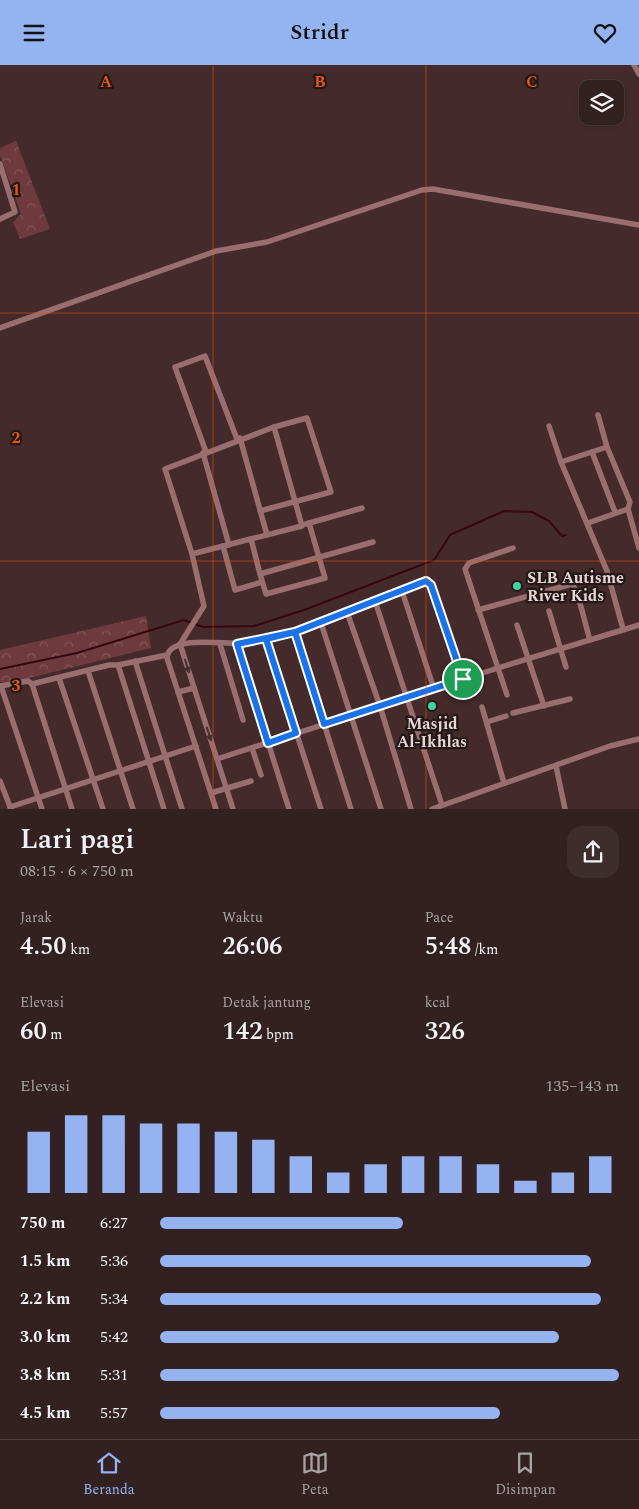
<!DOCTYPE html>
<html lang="id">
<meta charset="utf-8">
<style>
body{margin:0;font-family:Spectral,serif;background:#3e2d2d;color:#f1f3f6;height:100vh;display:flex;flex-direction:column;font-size:19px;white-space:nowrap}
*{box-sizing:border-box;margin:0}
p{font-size:16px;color:#a9a3a5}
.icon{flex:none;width:28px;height:28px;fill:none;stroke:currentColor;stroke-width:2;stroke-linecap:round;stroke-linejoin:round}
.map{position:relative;height:744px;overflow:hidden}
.details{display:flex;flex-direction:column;background:#332020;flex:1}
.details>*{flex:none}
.tools{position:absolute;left:579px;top:15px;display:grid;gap:10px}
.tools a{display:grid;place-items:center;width:45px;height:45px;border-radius:10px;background:#332020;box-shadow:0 1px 4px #0004,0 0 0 1px #4e3e3e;font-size:25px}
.pin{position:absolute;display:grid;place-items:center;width:42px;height:42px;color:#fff;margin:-21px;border:2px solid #fff;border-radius:50%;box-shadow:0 1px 5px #0007}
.round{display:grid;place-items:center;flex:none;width:52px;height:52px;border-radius:15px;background:#3e2d2d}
.overview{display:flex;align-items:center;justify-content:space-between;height:85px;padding:0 20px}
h1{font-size:28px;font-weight:600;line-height:38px}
.figures{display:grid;grid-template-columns:repeat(3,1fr);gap:8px;height:85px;padding:5px 20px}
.figures div{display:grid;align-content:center}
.figures b{font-size:25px;font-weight:600}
.figures small{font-size:14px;font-weight:400}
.figures p{font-size:14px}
.chart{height:140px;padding:10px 20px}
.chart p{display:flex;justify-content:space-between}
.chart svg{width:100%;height:90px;margin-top:5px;stroke:#95b2f1;stroke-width:6}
ul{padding:0 20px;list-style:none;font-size:16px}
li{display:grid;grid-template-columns:80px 60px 1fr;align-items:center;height:38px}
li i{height:12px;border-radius:6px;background:#95b2f1}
header{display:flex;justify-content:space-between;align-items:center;height:65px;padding:0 20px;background:#95b2f1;color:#111;font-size:22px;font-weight:600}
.tab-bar{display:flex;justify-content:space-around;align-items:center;height:70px;border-top:1px solid #4e3e3e;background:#332020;font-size:14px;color:#a9a3a5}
.tab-bar a{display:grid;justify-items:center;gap:2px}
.tab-bar .active{color:#95b2f1}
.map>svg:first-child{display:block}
</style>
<header><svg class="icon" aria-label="menu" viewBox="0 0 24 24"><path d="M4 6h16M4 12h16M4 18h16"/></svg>Stridr<svg class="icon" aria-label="heart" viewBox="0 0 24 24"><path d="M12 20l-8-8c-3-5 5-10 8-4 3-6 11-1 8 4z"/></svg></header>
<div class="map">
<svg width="639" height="744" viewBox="0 0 639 744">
<defs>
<pattern id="forest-crowns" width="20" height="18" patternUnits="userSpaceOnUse" patternTransform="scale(1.25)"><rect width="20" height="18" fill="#6e3a3e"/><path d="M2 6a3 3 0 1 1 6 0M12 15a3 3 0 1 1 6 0" fill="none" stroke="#835659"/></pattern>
</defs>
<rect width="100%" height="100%" fill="#442a2b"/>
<!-- forest -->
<g fill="url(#forest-crowns)">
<path d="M 16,76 L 50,164 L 20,174 L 13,157 L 21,149 L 0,90 L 0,83 Z"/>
<path d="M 146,551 L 151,583 L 9,618 L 0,617 L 0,585 Z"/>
</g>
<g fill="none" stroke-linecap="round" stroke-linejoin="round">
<!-- stream -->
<path stroke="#36070f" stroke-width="2" d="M 0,604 L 77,588 L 184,555 L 203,562 L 254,561 L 304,545 L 434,495 L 450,470 L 504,446 L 532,447 L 549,456 L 562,471 L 566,470"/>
<!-- street -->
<g stroke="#996e70" stroke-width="5.5">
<path d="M 634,0 L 639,9"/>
<path d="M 0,99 L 15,147 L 0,154"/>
<path d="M 0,263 L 216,186 L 267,177 L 422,125 L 433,124 L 639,160"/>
<path d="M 598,350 L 607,382 L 630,437 L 628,444 L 639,483"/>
<path d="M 549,361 L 561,397 L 607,506 L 623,564"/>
<path d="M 240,373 L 267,470"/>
<path d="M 206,387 L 175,302 L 205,291 L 237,374"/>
<path d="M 592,387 L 615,447"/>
<path d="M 203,388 L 229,480"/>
<path d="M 561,397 L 607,382"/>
<path d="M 260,446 L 331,427 L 307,353 L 274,362"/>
<path d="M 588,458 L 628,444"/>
<path d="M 306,459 L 362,443"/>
<path d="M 251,474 L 260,509 L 373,477"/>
<path d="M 223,481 L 235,525 L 262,517"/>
<path d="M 192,489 L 302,461 L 274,362 L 165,404 L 192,489 L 204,541 L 180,579 L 233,744"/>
<path d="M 260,509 L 266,529 L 325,513 L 309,458"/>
<path d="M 402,526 L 434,624"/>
<path d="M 375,536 L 442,740"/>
<path d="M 478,545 L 572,519 C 578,524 586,563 590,575"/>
<path d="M 549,546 L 566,602"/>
<path d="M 347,547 L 380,641 L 411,744"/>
<path d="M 321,558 L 381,744"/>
<path d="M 517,560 L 544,641"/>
<path d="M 295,567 L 351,744"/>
<path d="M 266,574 L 321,744"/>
<path d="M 220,579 L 243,655"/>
<path d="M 237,579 L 289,744"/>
<path d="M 135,596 L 182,744"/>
<path d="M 118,600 L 164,744"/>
<path d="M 88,606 L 133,744"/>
<path d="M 59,613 L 103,744"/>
<path d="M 32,619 L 72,744"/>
<path d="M 0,621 L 28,616 L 32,619 L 109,600 L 118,600 L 167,590"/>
<path d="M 1,621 L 42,744"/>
<path d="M 178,627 L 194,623"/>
<path d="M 507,630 L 465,504 L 469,498 L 513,483"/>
<path d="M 482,642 L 504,718"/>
<path d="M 513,648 L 570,634"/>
<path d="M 487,657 L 506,651"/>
<path d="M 252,683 L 261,710"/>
<path d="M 217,694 L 498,603 L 639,560"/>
<path d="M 556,701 L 565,744"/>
<path d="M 0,716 L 11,744"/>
<path d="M 211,728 L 251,716"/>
<path d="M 10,742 L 196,681"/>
<path d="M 216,744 L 167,593 C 168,569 226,580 243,578 C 307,568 366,539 426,516 L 431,519 L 463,614"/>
<path d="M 432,744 L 610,681 L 639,674"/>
</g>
</g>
<!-- one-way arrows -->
<defs><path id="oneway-solid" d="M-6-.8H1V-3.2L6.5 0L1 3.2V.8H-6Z" transform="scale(1.25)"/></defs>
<g fill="#463132">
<use href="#oneway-solid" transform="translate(187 601) rotate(73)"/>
<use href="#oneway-solid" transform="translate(209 669) rotate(72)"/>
</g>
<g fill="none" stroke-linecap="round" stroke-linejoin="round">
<!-- route casing -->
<g stroke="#fff" stroke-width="10">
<path id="route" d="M 463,614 L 324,659 L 295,567 L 237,579 L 268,678 L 296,668 L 266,574 L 295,567 L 426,516 L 431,520 L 463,614"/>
</g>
<!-- route -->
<use href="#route" stroke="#1a73e8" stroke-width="6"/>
</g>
<!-- grid -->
<path fill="none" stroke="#e8590c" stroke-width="1" stroke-opacity="0.55" d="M 213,0 L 213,744M 426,0 L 426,744M 0,248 L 639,248M 0,496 L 639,496"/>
<!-- markers -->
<g fill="#3fd4a2" stroke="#231717" stroke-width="2">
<circle cx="517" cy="521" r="5"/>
<circle cx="432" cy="641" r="5"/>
</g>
<g text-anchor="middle" stroke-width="4.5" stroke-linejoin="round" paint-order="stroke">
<!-- poi labels -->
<g font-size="16" font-weight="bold" fill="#e6d5d5" stroke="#231717" text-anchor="start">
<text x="527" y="518">SLB Autisme<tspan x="527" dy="18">River Kids</tspan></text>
<text x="432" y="664" text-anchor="middle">Masjid<tspan x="432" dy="18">Al-Ikhlas</tspan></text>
</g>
</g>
<g font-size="16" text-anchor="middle" font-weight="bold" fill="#e8590c" stroke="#231717" stroke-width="4.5" stroke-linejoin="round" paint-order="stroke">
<text x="106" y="22">A</text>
<text x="320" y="22">B</text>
<text x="532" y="22">C</text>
<text x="16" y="130">1</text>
<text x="16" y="378">2</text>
<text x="16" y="626">3</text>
</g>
</svg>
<div class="tools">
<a><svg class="icon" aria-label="layers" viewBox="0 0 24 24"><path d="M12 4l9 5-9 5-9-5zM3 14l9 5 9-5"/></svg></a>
</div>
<div class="pin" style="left:463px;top:614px;background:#1e9e55"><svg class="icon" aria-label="arrive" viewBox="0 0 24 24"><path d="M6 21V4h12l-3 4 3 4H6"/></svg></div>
</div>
<section class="details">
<div class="overview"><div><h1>Lari pagi</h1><p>08:15 · 6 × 750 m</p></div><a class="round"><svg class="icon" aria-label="share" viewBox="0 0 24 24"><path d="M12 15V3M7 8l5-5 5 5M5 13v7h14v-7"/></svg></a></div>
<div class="figures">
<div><p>Jarak</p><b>4.50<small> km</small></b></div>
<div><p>Waktu</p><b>26:06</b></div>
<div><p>Pace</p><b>5:48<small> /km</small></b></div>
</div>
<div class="figures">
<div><p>Elevasi</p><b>60<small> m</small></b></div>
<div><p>Detak jantung</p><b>142<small> bpm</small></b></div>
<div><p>kcal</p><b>326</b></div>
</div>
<div class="chart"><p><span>Elevasi</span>135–143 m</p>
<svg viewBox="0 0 160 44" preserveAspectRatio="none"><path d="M5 44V14M15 44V6M25 44V6M35 44V10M45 44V10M55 44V14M65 44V18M75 44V26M85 44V34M95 44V30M105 44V26M115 44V26M125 44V30M135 44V38M145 44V34M155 44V26"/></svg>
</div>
<ul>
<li><b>750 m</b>6:27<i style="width:53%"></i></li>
<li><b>1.5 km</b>5:36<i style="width:94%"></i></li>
<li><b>2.2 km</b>5:34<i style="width:96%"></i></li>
<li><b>3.0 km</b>5:42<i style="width:87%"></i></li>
<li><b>3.8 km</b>5:31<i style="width:100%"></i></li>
<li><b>4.5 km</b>5:57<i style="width:74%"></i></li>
</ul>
</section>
<nav class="tab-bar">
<a class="active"><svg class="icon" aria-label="home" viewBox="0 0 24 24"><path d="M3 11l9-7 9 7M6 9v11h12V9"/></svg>Beranda</a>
<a><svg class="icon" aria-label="map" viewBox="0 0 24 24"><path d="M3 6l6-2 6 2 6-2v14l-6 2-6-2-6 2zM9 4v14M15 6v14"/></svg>Peta</a>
<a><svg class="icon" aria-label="saved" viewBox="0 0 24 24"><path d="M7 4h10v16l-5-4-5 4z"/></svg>Disimpan</a>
</nav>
